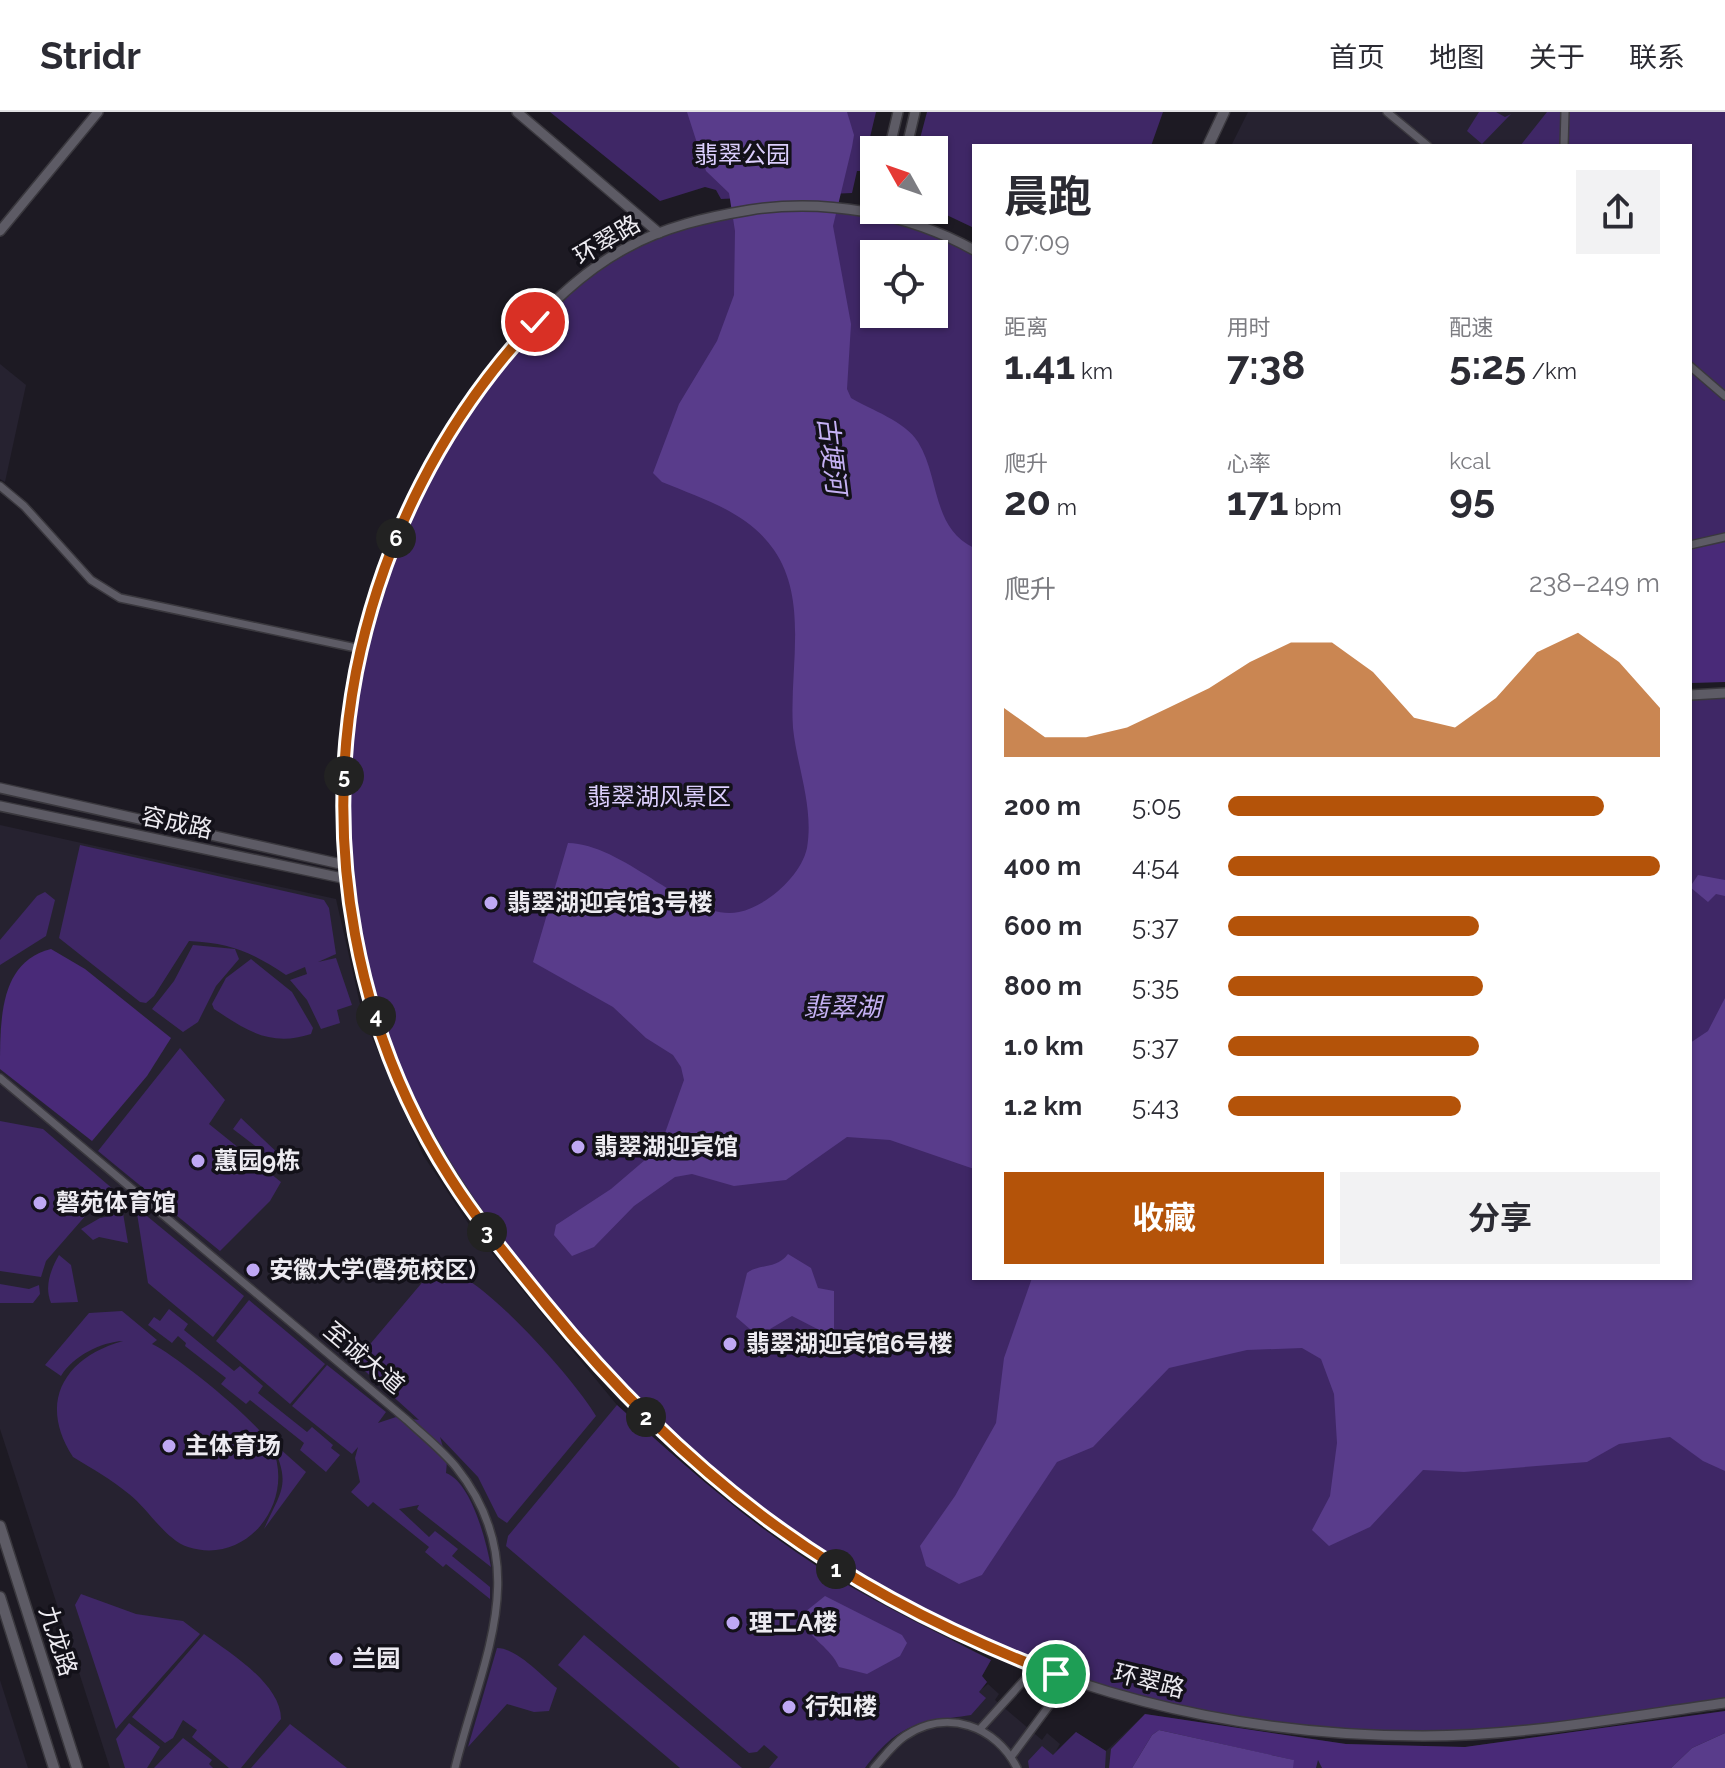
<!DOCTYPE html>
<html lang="zh">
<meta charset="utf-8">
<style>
body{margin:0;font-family:Raleway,"Noto Sans SC",sans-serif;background:#f2f2f3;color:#2b2b33;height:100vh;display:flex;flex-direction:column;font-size:30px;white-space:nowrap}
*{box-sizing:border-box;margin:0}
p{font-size:26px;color:#7c7c81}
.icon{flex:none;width:44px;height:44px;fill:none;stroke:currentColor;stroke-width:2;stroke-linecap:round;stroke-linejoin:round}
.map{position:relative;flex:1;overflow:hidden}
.side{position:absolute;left:972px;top:32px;width:720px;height:1136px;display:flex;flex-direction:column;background:#fff;border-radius:0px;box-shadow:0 2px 6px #0004}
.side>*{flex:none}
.needle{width:52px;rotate:310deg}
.fabs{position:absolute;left:860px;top:24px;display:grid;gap:16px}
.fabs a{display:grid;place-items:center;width:88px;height:88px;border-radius:0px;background:#fff;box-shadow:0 2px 6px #0004;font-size:40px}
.pin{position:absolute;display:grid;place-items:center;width:68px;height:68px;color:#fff;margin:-34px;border:4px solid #fff;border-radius:50%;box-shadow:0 2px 8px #0007}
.km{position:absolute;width:40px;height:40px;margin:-20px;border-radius:50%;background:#222;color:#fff;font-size:22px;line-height:40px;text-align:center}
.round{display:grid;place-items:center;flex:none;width:84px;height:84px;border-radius:0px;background:#f2f2f3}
.overview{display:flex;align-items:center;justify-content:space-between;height:136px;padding:0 32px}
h1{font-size:44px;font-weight:700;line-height:60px}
.stats{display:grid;grid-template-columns:repeat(3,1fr);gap:12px;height:136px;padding:8px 32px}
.stats div{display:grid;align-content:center}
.stats b{font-size:40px;font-weight:700}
.stats small{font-size:22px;font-weight:400}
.stats p{font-size:22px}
.chart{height:224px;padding:16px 32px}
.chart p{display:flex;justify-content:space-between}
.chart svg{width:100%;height:144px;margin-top:8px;fill:#b45309;opacity:.7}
.cta{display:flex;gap:16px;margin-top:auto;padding:16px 32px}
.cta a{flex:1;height:92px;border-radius:0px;background:#b45309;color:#fff;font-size:32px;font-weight:700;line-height:92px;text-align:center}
.cta a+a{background:#f2f2f3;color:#2b2b33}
ul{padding:0 32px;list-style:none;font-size:26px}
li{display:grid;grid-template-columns:128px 96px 1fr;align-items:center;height:60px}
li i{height:20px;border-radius:10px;background:#b45309}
header{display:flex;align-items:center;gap:48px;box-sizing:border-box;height:112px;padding:0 40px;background:#fff;border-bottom:2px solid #e1e1e2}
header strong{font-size:38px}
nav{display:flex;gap:44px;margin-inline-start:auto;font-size:28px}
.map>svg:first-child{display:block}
</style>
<header>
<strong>Stridr</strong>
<nav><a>首页</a><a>地图</a><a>关于</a><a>联系</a></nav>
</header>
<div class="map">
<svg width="1725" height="1656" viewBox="0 0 1725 1656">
<rect width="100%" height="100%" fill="#1d1a23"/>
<!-- built -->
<g fill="#262230">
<path d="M 1248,0 L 1725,0 L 1725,570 L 1690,571 L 1690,34 L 1231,34 Z"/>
<path d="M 0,252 L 26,273 L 5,370 L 0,367 Z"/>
<path d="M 0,713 L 336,787 L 363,905 L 423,1043 L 472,1117 L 617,1293 L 718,1383 L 765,1418 L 832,1464 L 991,1548 L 982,1564 L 987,1570 L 982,1577 L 988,1572 L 999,1582 L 995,1588 L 1042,1628 L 1047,1621 L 1060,1632 L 1056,1639 L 1076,1620 L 1106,1639 L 1145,1602 L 1346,1632 L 1465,1635 L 1725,1599 L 1725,1656 L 110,1656 L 0,1317 Z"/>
<path d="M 0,1568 L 28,1656 L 0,1656 Z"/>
</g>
<!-- green -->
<g fill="#3f2766" fill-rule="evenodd">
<path d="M 550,0 L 876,0 L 862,59 L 857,59 L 852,81 L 721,87 L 716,78 L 705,75 L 660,89 Z"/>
<path d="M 927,0 L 1163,0 L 1151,34 L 974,34 L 974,116 L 934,97 L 934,38 L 917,38 Z"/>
<path d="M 1479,0 L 1496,0 L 1505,5 L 1511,2 L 1482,32 L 1467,19 Z"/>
<path d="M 1547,0 L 1725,0 L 1725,425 L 1690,433 L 1690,34 L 1520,34 Z"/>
<path d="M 795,94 L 890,105 L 974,138 L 974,1166 L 1690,1166 L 1690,583 L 1725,581 L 1725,1591 L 1539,1617 L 1380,1623 L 1195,1601 L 1009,1544 L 857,1470 L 684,1341 L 494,1128 L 406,984 L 359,848 L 345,753 L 347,622 L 377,477 L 437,342 L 519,227 L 610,145 L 713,104 ZM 874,142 L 934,142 L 934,202 L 874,202 Z"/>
<path d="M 80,733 L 324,788 L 329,796 L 336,842 L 318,850 L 336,846 L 352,893 L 337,898 L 340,911 L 321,917 L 307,888 L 290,868 L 307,862 L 305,855 L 286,863 C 251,840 231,831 189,829 L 154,884 L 146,891 L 140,890 L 59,826 Z"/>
<path d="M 45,780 L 55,788 L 46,824 L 0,853 L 0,828 L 37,784 Z"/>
<path d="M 193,833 L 235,837 L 239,847 L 216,874 L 198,910 L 183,920 L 152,897 L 174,869 Z"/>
<path d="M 251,847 L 292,880 L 313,916 L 311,922 C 271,935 247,919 214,897 L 212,892 L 226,866 Z"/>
<path d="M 180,936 L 225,988 L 209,1012 L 281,1070 L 270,1089 L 220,1139 L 98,1039 Z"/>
<path d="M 241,1006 L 284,1047 L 280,1053 L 233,1017 Z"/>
<path d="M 0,1009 L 43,1017 L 121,1084 L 119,1096 L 87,1102 L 46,1149 L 41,1165 L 0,1159 Z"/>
<path d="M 136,1095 L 244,1184 L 213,1225 L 148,1171 Z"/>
<path d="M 123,1101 L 128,1131 L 99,1125 L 93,1128 L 81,1117 L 100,1106 Z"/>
<path d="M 59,1143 L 71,1153 L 78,1190 L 51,1191 C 44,1174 51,1157 59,1143 Z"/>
<path d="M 445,1157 C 483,1164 576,1269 596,1304 L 507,1411 L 498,1405 L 478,1365 L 440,1325 L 447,1349 L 446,1361 C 471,1370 486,1428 491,1455 L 417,1397 L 419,1393 L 399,1397 L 429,1425 L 435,1419 L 458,1437 L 452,1444 L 490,1475 L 490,1487 L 446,1452 L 443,1455 L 425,1440 L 429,1435 L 373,1390 L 368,1395 L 351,1380 L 360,1370 L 355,1346 L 358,1335 L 352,1342 L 292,1294 L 327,1253 L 386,1300 L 378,1311 L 396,1305 L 419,1308 L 355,1250 L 431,1160 Z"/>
<path d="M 0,1172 L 29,1177 L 39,1173 L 40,1182 L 33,1191 L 0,1191 Z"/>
<path d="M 249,1188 L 325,1252 L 290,1292 L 216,1229 Z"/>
<path d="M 169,1197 L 188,1212 L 184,1218 L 234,1259 L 240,1254 L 263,1274 L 258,1281 L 307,1320 L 312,1315 L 333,1333 L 331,1336 L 340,1343 L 326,1360 L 300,1338 L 304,1331 L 250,1288 L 246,1292 L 221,1272 L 226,1266 L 185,1234 L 186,1231 L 178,1224 L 172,1231 L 148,1213 L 154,1205 L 160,1209 Z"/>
<path d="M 122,1199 L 157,1228 L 152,1232 C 176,1243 261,1312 272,1335 C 296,1389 248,1454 188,1435 C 166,1428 148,1397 129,1382 C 112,1368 93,1357 73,1345 C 37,1290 65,1245 123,1229 C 101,1230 73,1244 61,1264 L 45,1253 L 89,1201 Z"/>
<path d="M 617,1293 C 686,1355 754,1416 834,1465 C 884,1495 938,1521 991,1548 L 982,1564 L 987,1570 L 979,1580 L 986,1586 L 971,1603 C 917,1611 900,1610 865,1656 L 769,1656 L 778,1645 L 764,1633 L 757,1640 L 749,1641 L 506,1434 L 508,1424 Z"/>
<path d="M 270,1328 L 306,1360 L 264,1417 C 282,1377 292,1372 270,1328 Z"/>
<path d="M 81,1482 L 136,1502 L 183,1509 L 200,1522 L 116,1617 L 75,1493 Z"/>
<path d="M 204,1522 C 230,1541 281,1572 281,1607 L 241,1656 L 229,1656 L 192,1625 L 197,1618 L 183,1608 L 173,1626 L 165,1631 L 132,1605 Z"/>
<path d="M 584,1523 L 742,1656 L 680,1656 L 558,1553 Z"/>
<path d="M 497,1536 C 517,1536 542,1564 557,1576 L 549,1599 L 534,1600 L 507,1592 L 468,1635 Z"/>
<path d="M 129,1611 L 160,1635 L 147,1656 L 125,1656 L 116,1627 Z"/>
<path d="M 290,1612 L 347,1656 L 251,1656 Z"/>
<path d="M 1076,1620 L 1106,1639 L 1105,1656 L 1029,1656 L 1028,1649 L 1042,1634 L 1053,1643 Z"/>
<path d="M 183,1626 L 212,1648 L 209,1652 L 213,1656 L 154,1656 Z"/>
</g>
<!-- forest -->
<g fill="#492a78">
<path d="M 1725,425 L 1725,570 L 1690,571 L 1690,433 Z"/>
<path d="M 51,837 L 85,857 L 171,926 L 147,964 L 92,1029 L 0,957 C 0,905 0,850 51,837 Z"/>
<path d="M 1725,1599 L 1725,1621 L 1692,1636 L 1671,1656 L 1322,1656 L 1318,1648 L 1316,1656 L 1293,1656 L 1293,1648 L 1159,1618 L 1152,1623 L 1132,1656 L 1109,1656 L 1111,1637 L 1145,1602 L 1346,1632 L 1465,1635 Z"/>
</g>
<!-- water -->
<g fill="#593c8b">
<path d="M 687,0 L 847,0 L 854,23 L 852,35 L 833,114 L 851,212 L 847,277 L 851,286 C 871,298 905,309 918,330 C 940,365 931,415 974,436 L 974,1057 L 890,1028 L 847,1025 L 786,1068 L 734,1074 L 692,1062 L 675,1065 L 634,1094 L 594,1135 L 572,1144 L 554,1123 L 556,1113 L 611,1077 L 645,1048 L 665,1021 L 684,968 L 681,955 L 673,943 L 646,926 L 613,895 L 533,850 L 568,731 C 626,732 691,811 739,800 C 767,794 801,764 807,736 C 814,695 797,655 793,616 C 789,557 809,489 774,438 C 748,400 703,387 662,370 L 653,361 L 679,292 L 717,229 L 734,183 L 735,119 L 729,81 L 706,59 Z"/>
<path d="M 1698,763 L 1725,768 L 1725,784 L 1716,782 L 1708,790 L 1690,775 Z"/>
<path d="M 1725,886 L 1725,1359 L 1703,1349 L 1670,1325 L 1619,1332 L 1587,1350 L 1464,1360 L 1423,1358 L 1370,1415 L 1329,1434 L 1312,1418 L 1330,1384 L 1337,1331 L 1334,1282 L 1321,1247 L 1302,1236 L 1247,1238 L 1169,1256 L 1093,1335 L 1057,1350 L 982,1463 L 959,1472 L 926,1454 L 920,1434 L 955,1384 L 996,1311 L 1004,1246 L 1032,1166 L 1690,1166 L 1690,931 L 1708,919 Z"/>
<path d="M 788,1142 L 811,1156 L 818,1176 L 834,1179 L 834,1217 L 829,1223 L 792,1204 L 758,1224 L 736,1205 L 747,1161 C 760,1151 776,1158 788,1142 Z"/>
<path d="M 825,1484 L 902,1523 L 907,1531 L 900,1544 L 867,1562 L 839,1555 C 830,1535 812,1529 802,1508 L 805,1500 Z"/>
<path d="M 1159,1618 L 1294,1648 L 1293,1656 L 1132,1656 L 1152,1623 Z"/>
<path d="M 1725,1621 L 1725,1656 L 1671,1656 L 1692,1636 Z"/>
</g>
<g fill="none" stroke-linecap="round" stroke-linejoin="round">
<!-- minor casing -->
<g stroke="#3a383e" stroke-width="10">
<g id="minor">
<path d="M 1387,0 L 1428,34"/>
<path d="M 1564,34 L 1565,0"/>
<path d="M 1690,254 L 1725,284"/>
<path d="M 0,374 L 24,394 L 91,468 L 120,486 L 361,537"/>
<path d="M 1690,433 L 1725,425"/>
<path d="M 0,966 L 407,1308 C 423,1323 442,1338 456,1355 C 536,1455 481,1549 455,1656"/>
<path d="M 980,1617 L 1036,1555"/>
<path d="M 1011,1645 L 1069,1567"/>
<path d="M 874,1656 C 884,1645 893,1632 905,1624 C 947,1596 996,1614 1017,1656"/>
</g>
</g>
<!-- tertiary casing -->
<g stroke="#3a383e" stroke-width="12">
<g id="tertiary">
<path d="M 517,0 L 659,121"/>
<path d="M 889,38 L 898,0"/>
<path d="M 906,38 L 915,0"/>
<path d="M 0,119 L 98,0"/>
<path d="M 974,138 C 907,101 825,86 750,98 C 707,105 664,115 626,136 C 579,161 541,200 508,241 C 380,395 324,597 349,795 C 369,948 451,1076 546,1192 C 769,1466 1066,1624 1423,1624 C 1525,1624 1625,1605 1725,1591"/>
<path d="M 1690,583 L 1725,581"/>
<path d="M 0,676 L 345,753"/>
<path d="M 0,694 L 347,767"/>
</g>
</g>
<!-- secondary casing -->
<g stroke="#3a383e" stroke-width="13">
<g id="secondary">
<path d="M 1208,34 L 1224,0"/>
<path d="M 0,1414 L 77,1656"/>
<path d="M 0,1485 L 54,1656"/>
</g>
</g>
<!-- minor -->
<use href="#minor" stroke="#5d5b65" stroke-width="7"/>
<!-- tertiary -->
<use href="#tertiary" stroke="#5d5b65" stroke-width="9"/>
<!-- secondary -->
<use href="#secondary" stroke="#5d5b65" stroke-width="10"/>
</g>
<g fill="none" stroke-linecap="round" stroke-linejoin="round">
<!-- route casing -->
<g stroke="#fff" stroke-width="16">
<path id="route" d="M 535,210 C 443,308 382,429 356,560 C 323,734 355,918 451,1067 C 479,1111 512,1150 545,1191 C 689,1368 841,1481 1056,1562"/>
</g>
<!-- route -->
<use href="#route" stroke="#b45309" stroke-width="10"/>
</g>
<!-- markers -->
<g fill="#bfa8f4" stroke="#131119" stroke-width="3">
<circle cx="491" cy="791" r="8"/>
<circle cx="578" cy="1035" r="8"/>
<circle cx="198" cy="1049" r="8"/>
<circle cx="40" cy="1091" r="8"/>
<circle cx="253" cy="1158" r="8"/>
<circle cx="730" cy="1232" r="8"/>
<circle cx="169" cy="1334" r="8"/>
<circle cx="733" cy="1511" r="8"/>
<circle cx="336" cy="1547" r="8"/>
<circle cx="789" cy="1595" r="8"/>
</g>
<g text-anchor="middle" stroke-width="7" stroke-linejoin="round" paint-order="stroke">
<!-- park labels -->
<g font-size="24" fill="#dccffd" stroke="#131119">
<text x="742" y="51">翡翠公园</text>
<text x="659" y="693">翡翠湖风景区</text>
</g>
<!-- street labels -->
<g font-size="24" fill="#edebf1" stroke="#131119">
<text transform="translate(607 128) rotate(-31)" y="8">环翠路</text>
<text transform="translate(177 711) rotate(12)" y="8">容成路</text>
<text transform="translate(364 1246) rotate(40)" y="8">至诚大道</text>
<text transform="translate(58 1529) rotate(72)" y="8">九龙路</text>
<text transform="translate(1149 1569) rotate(14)" y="8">环翠路</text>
</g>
<!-- poi labels -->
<g font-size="24" font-weight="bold" fill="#edebf1" stroke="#131119" text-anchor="start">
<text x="507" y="799">翡翠湖迎宾馆3号楼</text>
<text x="594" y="1043">翡翠湖迎宾馆</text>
<text x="214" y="1057">蕙园9栋</text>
<text x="56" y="1099">磬苑体育馆</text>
<text x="269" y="1166">安徽大学(磬苑校区)</text>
<text x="746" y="1240">翡翠湖迎宾馆6号楼</text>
<text x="185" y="1342">主体育场</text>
<text x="749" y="1519">理工A楼</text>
<text x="352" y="1555">兰园</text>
<text x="805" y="1603">行知楼</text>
</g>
<!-- water labels -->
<g font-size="26" font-style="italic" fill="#c5b1f4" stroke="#131119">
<text transform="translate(832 343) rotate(83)" y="9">古埂河</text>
<text x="842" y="904">翡翠湖</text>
</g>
</g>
</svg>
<div class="fabs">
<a><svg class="needle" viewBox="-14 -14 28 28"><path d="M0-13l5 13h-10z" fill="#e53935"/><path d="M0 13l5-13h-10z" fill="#7c7c81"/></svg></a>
<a><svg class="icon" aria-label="locate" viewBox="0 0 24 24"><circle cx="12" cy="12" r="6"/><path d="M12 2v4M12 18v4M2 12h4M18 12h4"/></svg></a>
</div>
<div class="pin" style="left:1056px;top:1562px;background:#1e9e55"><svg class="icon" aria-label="arrive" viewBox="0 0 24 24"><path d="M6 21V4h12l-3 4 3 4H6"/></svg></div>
<div class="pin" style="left:535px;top:210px;background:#d93025"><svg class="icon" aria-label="check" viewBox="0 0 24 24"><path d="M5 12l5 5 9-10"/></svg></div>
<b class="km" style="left:836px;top:1457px">1</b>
<b class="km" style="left:646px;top:1305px">2</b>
<b class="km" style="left:487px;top:1120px">3</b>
<b class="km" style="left:376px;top:904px">4</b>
<b class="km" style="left:344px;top:664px">5</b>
<b class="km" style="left:396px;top:426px">6</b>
<section class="side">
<div class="overview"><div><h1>晨跑</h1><p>07:09</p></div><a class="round"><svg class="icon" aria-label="share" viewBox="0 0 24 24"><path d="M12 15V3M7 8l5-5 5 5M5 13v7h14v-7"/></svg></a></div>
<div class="stats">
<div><p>距离</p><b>1.41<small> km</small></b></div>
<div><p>用时</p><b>7:38</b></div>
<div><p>配速</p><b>5:25<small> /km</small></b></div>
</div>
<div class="stats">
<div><p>爬升</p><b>20<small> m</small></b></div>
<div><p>心率</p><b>171<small> bpm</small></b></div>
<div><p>kcal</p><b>95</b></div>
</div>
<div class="chart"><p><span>爬升</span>238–249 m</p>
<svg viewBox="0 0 160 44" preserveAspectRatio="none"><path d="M0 44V29L10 38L20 38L30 35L40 29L50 23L60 15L70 9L80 9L90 18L100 32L110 35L120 26L130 12L140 6L150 15L160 29V44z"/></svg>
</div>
<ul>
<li><b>200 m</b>5:05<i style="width:87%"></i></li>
<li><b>400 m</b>4:54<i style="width:100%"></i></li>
<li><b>600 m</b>5:37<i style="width:58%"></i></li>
<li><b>800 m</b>5:35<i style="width:59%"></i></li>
<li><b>1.0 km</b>5:37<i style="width:58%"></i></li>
<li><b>1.2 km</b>5:43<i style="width:54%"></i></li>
</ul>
<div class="cta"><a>收藏</a><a>分享</a></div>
</section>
</div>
